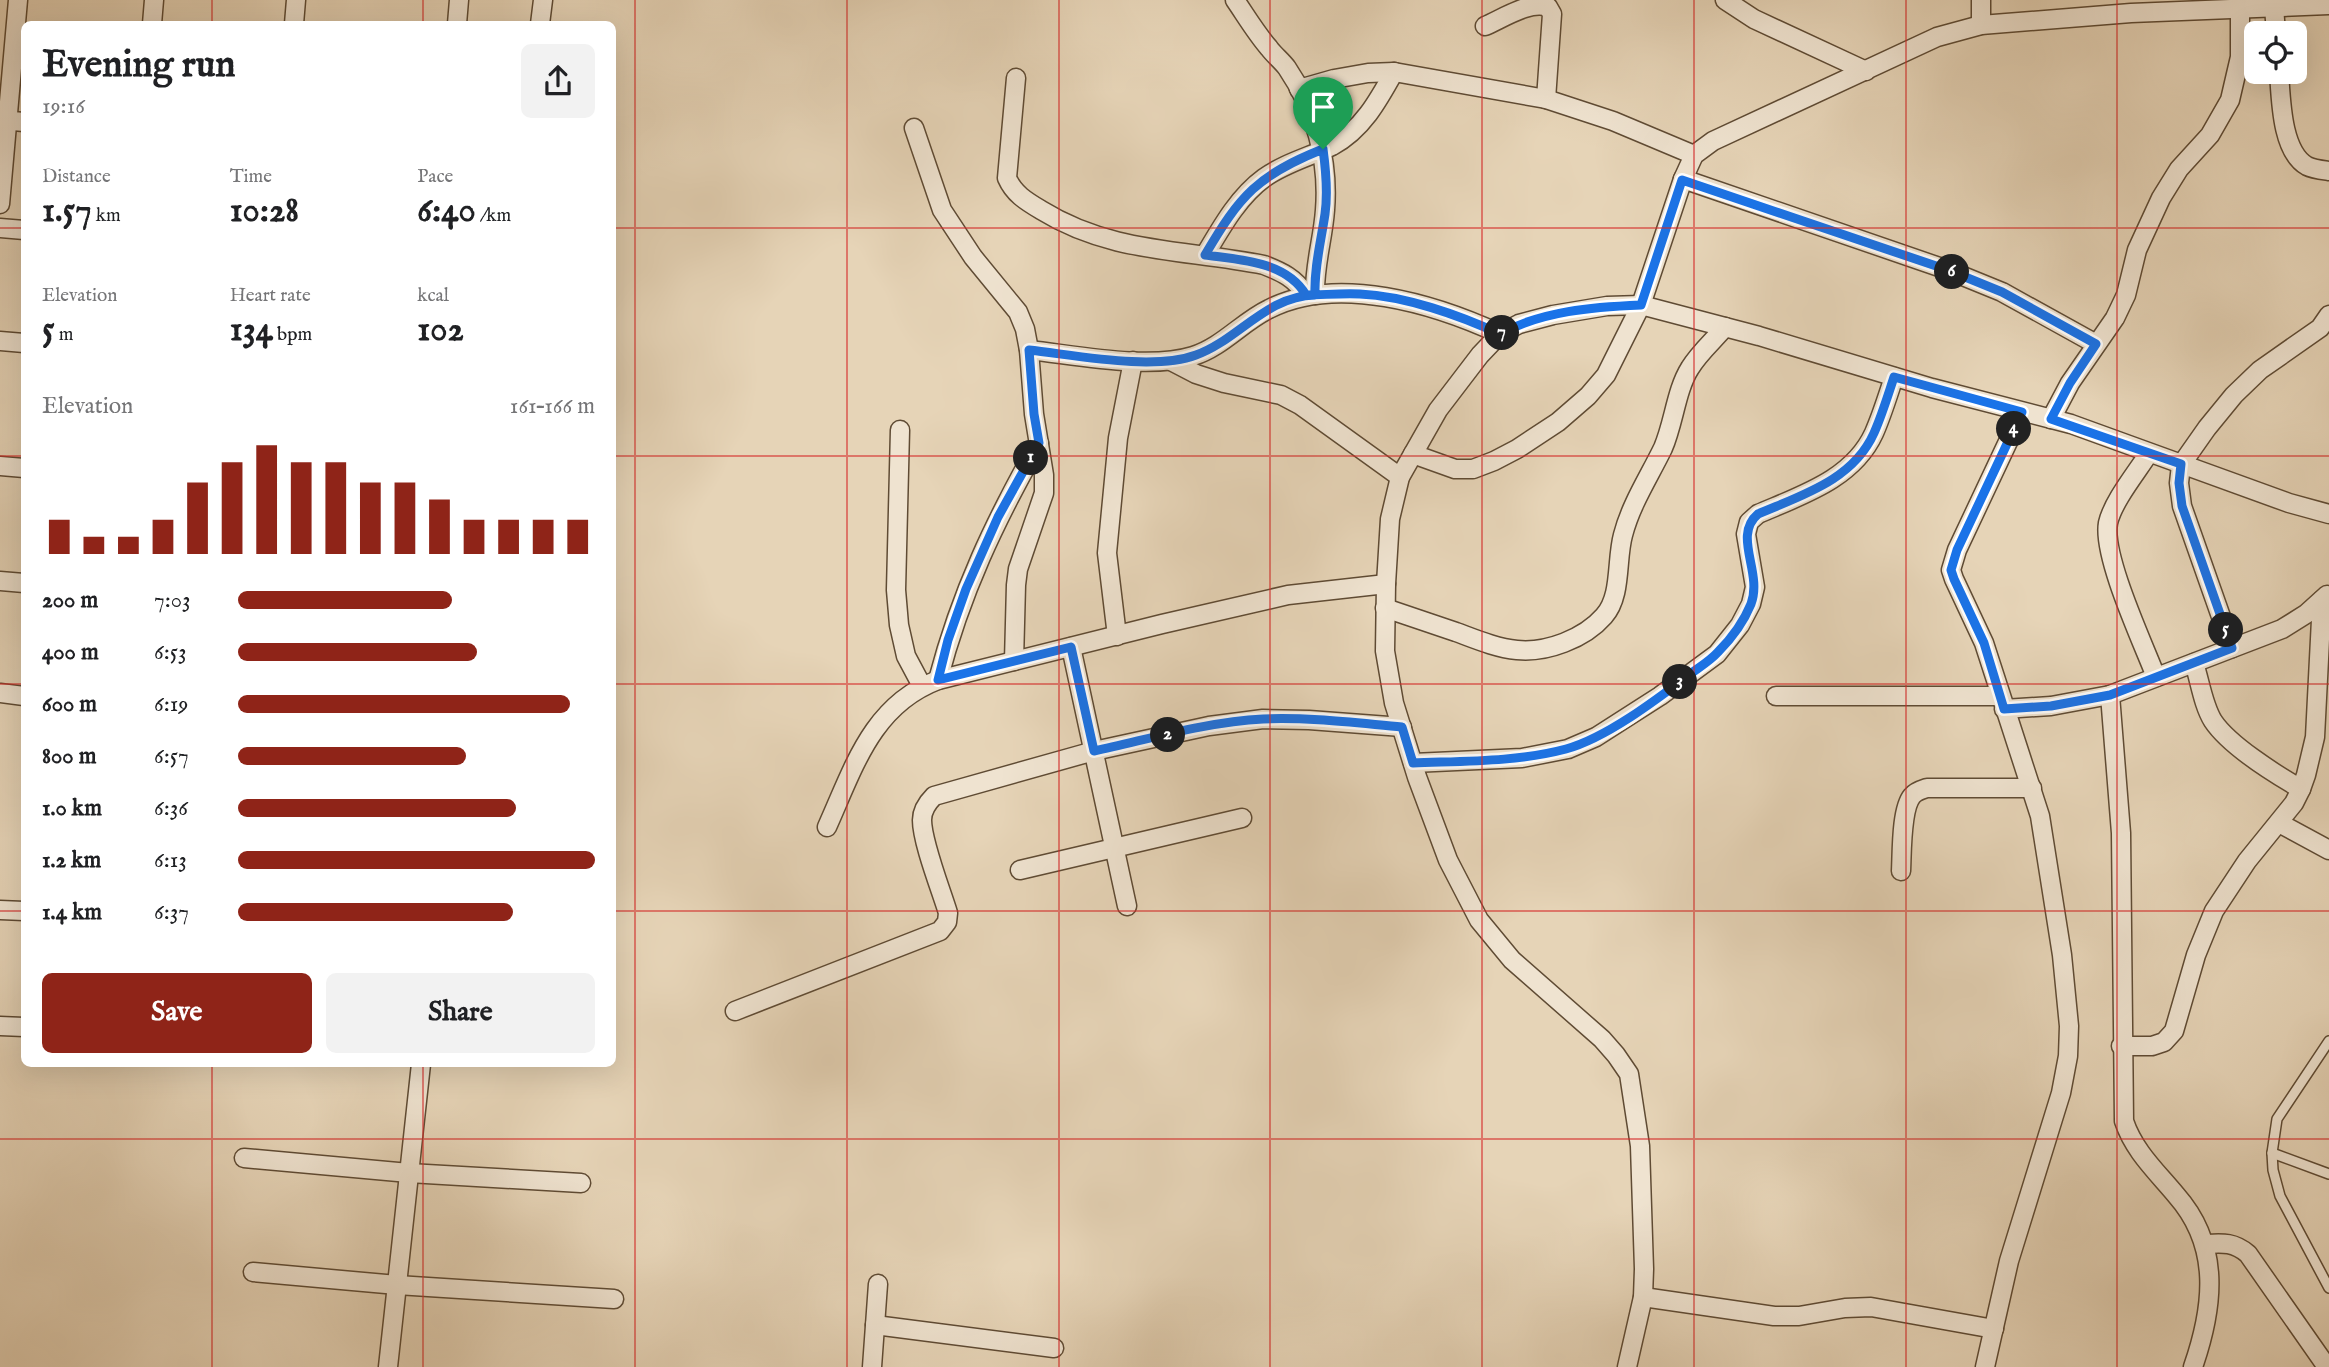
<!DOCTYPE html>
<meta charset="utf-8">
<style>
body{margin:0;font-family:"IM FELL English",serif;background:#f2f2f2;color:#202124;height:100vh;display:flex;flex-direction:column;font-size:26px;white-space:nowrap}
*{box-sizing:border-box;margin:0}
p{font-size:23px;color:#757577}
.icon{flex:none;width:38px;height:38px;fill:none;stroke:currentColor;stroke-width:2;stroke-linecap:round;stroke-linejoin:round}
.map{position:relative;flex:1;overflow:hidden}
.details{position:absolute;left:21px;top:21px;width:595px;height:1046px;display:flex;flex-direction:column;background:#fff;border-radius:10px;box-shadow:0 7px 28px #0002}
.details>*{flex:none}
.tools{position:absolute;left:2244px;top:21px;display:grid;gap:14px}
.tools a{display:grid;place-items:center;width:63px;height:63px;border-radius:10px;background:#fff;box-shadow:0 7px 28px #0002;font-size:35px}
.pin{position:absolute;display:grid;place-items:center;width:60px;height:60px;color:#fff;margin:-72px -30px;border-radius:50% 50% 50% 0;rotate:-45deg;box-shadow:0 0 7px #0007}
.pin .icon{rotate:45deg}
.km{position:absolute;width:35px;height:35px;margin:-18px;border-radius:50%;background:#222;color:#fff;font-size:19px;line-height:35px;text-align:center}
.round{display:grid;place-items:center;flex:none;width:74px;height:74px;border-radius:10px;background:#f2f2f2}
.summary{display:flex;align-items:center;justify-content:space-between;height:119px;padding:0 21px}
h1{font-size:38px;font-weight:800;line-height:52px}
.stats{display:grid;grid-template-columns:repeat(3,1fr);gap:10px;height:119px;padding:7px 21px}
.stats div{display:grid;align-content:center}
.stats b{font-size:35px;font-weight:800}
.stats small{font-size:19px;font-weight:400}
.stats p{font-size:19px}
.chart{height:196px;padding:14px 21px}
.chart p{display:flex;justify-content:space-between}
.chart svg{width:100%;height:126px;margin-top:7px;stroke:#8f2418;stroke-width:6}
.button{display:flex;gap:14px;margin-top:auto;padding:14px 21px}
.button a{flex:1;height:80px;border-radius:10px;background:#8f2418;color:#fff;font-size:28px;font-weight:800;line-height:80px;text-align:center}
.button a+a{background:#f2f2f2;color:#202124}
ul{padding:0 21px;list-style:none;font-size:23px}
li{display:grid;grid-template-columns:112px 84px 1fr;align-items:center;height:52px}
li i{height:18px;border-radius:9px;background:#8f2418}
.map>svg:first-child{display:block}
</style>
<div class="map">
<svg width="2329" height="1367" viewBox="0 0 2329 1367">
<rect width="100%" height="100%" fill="#e6d4b7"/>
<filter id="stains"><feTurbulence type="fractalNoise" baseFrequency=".00286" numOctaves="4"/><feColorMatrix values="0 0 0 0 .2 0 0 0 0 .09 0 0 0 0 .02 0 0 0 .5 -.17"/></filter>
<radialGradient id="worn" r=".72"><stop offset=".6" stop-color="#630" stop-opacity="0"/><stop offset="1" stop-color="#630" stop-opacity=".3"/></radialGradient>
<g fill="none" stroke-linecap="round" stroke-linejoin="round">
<!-- lane casing -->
<g stroke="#5f4b34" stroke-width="12">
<g id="lane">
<path d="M 2329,1041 L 2277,1119 L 2272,1153 L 2273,1170 L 2280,1196 L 2329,1288"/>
<path d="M 2272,1153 L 2329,1174"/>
</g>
</g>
<!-- street casing -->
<g stroke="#5f4b34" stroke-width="21">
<g id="street">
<path d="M 1235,0 C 1246,16 1256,33 1269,48 C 1274,55 1282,61 1287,68 C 1315,109 1329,160 1325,210 C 1323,239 1314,266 1315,295"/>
<path d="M 1725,0 L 1754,19 L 1866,71"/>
<path d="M 1981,0 L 1981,25"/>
<path d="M 2274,7 L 2276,33"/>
<path d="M 152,24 L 154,0"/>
<path d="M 294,24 L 296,0"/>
<path d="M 457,24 L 459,0"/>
<path d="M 540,24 L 543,0"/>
<path d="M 1485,26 C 1502,19 1530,0 1548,7 L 1552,14 L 1546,99"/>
<path d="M 2279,72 C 2281,98 2281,151 2307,166 C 2313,169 2322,170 2329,171"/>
<path d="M 1016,78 L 1007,178 C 1014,194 1026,201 1041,210 C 1112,254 1185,249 1264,265 C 1282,272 1295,278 1306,295"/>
<path d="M 1299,89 L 1334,79 L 1368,73 L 1394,72 L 1546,99 L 1613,121 L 1694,155"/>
<path d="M 0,120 L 24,122"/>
<path d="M 914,128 L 942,210 L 973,257 L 1018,312 L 1025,329 L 1029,350 L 1034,414 L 1044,475 L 1044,493 L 1018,569 L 1016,585 L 1014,661"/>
<path d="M 1683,179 L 1948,270 L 2002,292 L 2096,344"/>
<path d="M 0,204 L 18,0"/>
<path d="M 0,228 L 24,230"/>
<path d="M 1205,255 C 1221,228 1238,197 1264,178 C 1285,163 1309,157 1332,146 C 1362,130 1378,101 1394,72"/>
<path d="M 0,341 L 24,343"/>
<path d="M 1029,350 C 1076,355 1148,370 1193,356 C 1222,347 1242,322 1269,309 C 1337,274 1435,304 1500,334"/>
<path d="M 1171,361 L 1196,374 L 1224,383 L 1281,395 L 1300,405 L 1400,477"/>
<path d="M 2051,419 L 2070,383 L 2115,318 L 2126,295 L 2137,250 L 2161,198 L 2179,169 L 2210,135 L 2230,100 L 2240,57 L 2240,9"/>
<path d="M 900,430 L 896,590 L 899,625 L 906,656 L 922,686"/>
<path d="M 2149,453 C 2137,472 2113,501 2108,523 C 2102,556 2143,643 2156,677"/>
<path d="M 1413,454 L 1455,469 L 1473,469 L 1494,461 L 1517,449 L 1558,422 L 1588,396 L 1606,375 L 1641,305 L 1683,179 L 1694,155 L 1713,141 L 1937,37 L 1981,25 L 2131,13 L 2329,5"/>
<path d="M 0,466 L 24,468"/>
<path d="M 0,581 L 24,583"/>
<path d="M 1385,608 C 1409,616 1432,624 1456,632 C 1475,639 1496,648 1517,650 C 1546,653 1584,639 1604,616 C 1622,596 1616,560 1623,535 C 1631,504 1649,477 1663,448 C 1674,423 1676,390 1690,368 C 1699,353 1714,340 1725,327"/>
<path d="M 1117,636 L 1107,553 L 1118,438 L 1133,361"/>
<path d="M 1071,647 L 1127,906"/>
<path d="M 2232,648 L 2182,506 L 2179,483 L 2181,465 L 2207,428 L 2234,395 L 2260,370 L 2320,328 L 2329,315"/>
<path d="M 2194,663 C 2200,681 2203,705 2213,721 C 2229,745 2275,774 2301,789"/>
<path d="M 938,680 C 961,592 995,521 1039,443"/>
<path d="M 0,693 L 24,696"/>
<path d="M 2110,695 L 2121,833 L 2124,1121 C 2134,1151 2156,1171 2176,1195 C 2221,1246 2214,1306 2193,1367"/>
<path d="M 1776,696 L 2000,696"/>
<path d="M 2004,709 L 2051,706 L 2110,695 L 2282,629 L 2306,614 L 2327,595"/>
<path d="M 1413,763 L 1522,758 L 1568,749 L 1596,737 L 1660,696 L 1717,654 L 1740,625 L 1751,604 L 1755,587 L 1746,534 L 1749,522 L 1758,514 C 1802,495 1853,479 1874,433 C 1882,415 1888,395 1894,377"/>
<path d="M 2279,823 L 2329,850"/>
<path d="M 827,827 C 854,767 872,705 938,680 L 1162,624 L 1288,595 L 1386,584"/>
<path d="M 1020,870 L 1242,818"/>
<path d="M 1901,871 C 1902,853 1901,809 1912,796 C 1916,791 1921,790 1927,788 L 2032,788"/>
<path d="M 0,910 L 24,911"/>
<path d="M 735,1011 L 940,931 L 947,922 L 948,913 C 941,890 922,842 922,820 C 922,810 927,803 934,796 L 1094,751 L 1209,726 L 1263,719 L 1309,720 L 1402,727"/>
<path d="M 0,1026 L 24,1027"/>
<path d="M 2121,1046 L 2152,1046 L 2164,1042 L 2174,1031 L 2196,955 L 2214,911 L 2247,861 L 2294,803 L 2301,789 L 2306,775 L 2315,737 L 2322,600"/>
<path d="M 244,1158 L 409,1173 L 581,1183"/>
<path d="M 2206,1244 C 2223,1243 2234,1242 2248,1254 L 2327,1367"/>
<path d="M 253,1272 L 397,1285 L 614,1299"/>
<path d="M 1643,1297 L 1774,1316 L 1799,1316 L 1845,1308 L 1871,1307 L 1994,1329"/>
<path d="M 875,1325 L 1054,1348"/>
<path d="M 388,1367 L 421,1064"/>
<path d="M 872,1367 L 878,1284"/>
<path d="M 1627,1367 L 1643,1297 L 1644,1269 L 1640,1146 L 1629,1074 L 1616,1055 L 1602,1039 L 1512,960 L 1479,920 L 1448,860 L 1417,777 L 1394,703 L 1385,651 L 1386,584 L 1390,519 L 1400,477 L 1438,410 L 1480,355 L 1500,334 L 1519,324 L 1553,315 L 1607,306 L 1641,305 L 1759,336 L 1932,388 L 2071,424 L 2289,503 L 2329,514"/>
<path d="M 1985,1367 L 2009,1261 L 2061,1093 L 2068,1056 L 2069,1026 L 2062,955 L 2040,816 L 1984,643 L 1954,579 L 1951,570 L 1957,550 L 2022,412"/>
</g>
</g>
<!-- lane -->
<use href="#lane" stroke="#efe3d0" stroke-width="9"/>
<!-- street -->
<use href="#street" stroke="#efe3d0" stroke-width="18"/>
</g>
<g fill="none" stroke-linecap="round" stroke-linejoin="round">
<!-- route casing -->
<g stroke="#fff" stroke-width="14">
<path id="route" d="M 1323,149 C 1326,171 1328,193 1325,214 C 1321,241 1314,268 1315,295 C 1266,296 1238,340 1196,355 C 1153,371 1075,355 1029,350 L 1034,414 L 1039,443 L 998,517 L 966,589 L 948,640 L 938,680 L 1071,647 L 1094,751 C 1150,739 1206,722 1263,719 C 1309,717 1356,723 1402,727 L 1413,763 C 1464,761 1517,762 1566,749 C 1606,738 1656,700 1689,675 C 1698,668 1710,661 1718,652 C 1731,639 1744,621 1751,604 C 1763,572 1732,536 1758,514 C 1802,495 1853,480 1874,433 C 1882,415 1888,395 1894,377 L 2022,412 L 1957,550 L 1951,570 L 1954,579 L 1984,643 L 2004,709 L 2051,706 L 2110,695 L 2232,648 L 2182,506 L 2179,483 L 2181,464 L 2051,419 L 2070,383 L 2096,344 L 2002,292 L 1948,270 L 1682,180 L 1641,305 C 1593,307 1542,311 1500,334 C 1459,315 1405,296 1360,294 C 1342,293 1323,295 1306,295 C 1286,261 1240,260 1205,255 C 1240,195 1258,175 1323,149"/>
</g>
<!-- route -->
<use href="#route" stroke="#1a73e8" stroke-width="9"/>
</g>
<!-- grid -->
<path fill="none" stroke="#d62828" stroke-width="2" stroke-opacity="0.55" d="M 212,0 L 212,24M 423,0 L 423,24M 635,0 L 635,1367M 847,0 L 847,1367M 1059,0 L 1059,1367M 1270,0 L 1270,1367M 1482,0 L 1482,1367M 1694,0 L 1694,1367M 1906,0 L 1906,1367M 2117,0 L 2117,1367M 0,228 L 24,228M 612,228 L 2329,228M 0,456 L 24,456M 612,456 L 2329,456M 0,684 L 24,684M 612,684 L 2329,684M 0,911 L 24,911M 612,911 L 2329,911M 212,1064 L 212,1367M 423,1064 L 423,1367M 0,1139 L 2329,1139"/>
<rect width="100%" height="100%" filter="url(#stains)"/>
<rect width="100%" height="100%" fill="url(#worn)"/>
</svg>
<div class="tools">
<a><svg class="icon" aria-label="locate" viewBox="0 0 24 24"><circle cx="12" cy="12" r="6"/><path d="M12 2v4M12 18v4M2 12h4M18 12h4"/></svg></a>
</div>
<div class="pin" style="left:1323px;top:149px;background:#1e9e55"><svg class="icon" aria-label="arrive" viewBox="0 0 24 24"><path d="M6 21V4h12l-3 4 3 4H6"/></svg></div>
<b class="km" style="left:1031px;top:458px">1</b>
<b class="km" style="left:1168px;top:735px">2</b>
<b class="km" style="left:1680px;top:682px">3</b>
<b class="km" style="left:2014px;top:429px">4</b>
<b class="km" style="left:2226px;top:630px">5</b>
<b class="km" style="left:1952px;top:272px">6</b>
<b class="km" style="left:1502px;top:333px">7</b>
<section class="details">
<div class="summary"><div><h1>Evening run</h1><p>19:16</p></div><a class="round"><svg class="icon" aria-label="share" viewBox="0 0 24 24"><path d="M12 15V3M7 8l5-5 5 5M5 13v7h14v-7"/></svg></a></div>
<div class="stats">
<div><p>Distance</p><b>1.57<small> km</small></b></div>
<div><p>Time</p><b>10:28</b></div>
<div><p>Pace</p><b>6:40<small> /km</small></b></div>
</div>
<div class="stats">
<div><p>Elevation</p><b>5<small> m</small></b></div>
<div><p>Heart rate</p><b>134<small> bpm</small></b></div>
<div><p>kcal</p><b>102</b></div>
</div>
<div class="chart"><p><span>Elevation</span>161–166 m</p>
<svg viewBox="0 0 160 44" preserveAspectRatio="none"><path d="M5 44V32M15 44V38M25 44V38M35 44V32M45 44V19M55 44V12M65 44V6M75 44V12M85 44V12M95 44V19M105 44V19M115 44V25M125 44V32M135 44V32M145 44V32M155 44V32"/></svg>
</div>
<ul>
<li><b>200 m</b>7:03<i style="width:60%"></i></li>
<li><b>400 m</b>6:53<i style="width:67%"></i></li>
<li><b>600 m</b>6:19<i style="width:93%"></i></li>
<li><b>800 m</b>6:57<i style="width:64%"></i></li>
<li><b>1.0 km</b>6:36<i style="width:78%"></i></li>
<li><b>1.2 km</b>6:13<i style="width:100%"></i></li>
<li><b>1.4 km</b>6:37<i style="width:77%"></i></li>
</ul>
<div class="button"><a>Save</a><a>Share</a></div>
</section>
</div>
